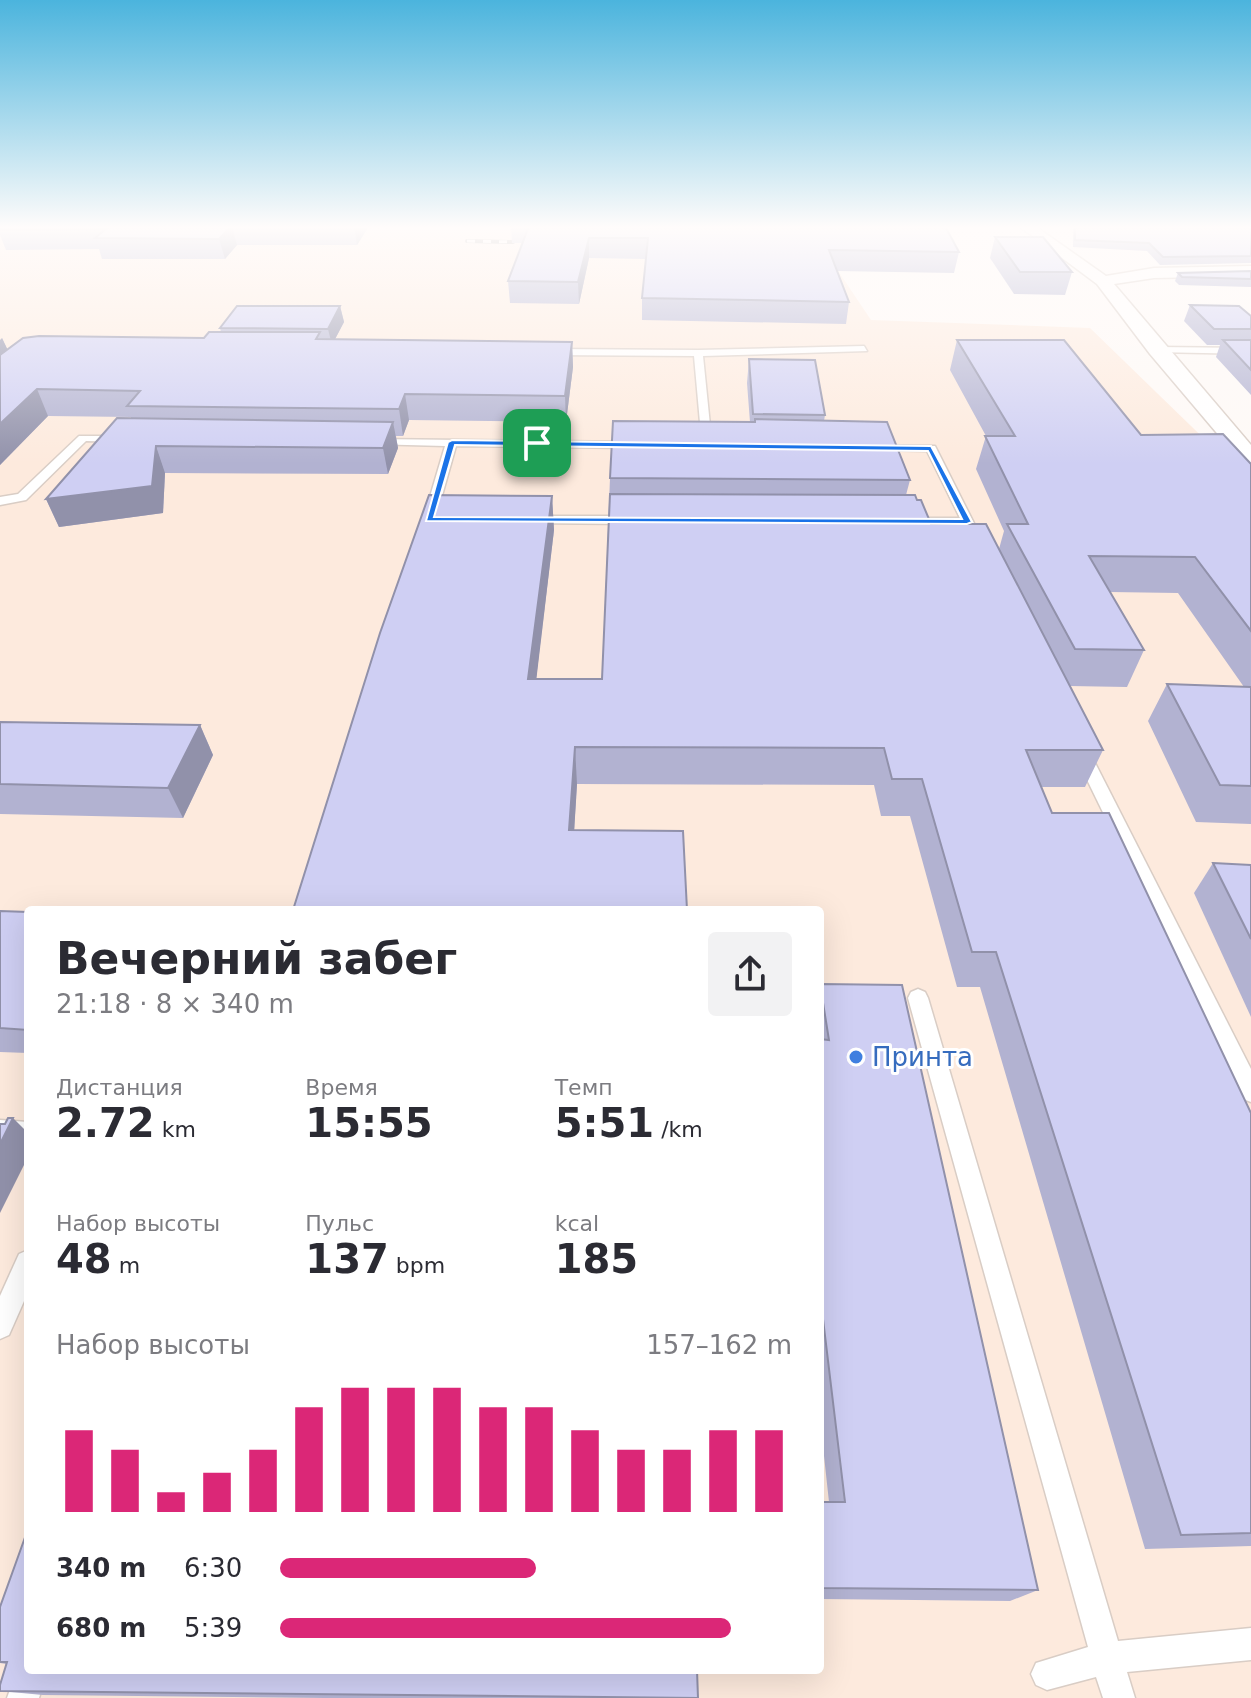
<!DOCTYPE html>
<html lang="ru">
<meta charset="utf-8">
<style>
body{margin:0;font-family:"DejaVu Sans",sans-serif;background:#f2f2f3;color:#2b2b33;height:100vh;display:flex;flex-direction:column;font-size:30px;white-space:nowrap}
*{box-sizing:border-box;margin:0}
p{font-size:26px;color:#7c7c81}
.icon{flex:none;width:44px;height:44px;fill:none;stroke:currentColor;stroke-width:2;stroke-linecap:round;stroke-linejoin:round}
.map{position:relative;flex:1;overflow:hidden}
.side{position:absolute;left:24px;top:906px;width:800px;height:768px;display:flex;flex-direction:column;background:#fff;border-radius:8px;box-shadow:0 8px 32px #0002}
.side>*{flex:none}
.pin{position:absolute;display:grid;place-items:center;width:68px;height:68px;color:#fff;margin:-34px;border-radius:16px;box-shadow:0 4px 12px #0006}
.round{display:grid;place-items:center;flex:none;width:84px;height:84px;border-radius:8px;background:#f2f2f3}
.headline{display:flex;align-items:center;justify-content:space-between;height:136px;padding:0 32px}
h1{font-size:44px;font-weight:600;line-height:60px}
.stats{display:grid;grid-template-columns:repeat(3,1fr);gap:12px;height:136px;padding:8px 32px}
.stats div{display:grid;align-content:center}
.stats b{font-size:40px;font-weight:600}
.stats small{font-size:22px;font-weight:400}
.stats p{font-size:22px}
.chart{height:224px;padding:16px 32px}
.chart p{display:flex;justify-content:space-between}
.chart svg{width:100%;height:144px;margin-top:8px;stroke:#db2777;stroke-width:6}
ul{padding:0 32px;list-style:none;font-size:26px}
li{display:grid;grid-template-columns:128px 96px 1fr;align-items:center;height:60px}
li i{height:20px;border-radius:10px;background:#db2777}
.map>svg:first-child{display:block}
</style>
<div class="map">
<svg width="1251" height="1698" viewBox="0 0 1251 1698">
<rect width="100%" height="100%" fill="#fef9f6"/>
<!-- built -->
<path fill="#fdeadd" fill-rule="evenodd" d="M 0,226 L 812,232 L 871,320 L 1090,328 L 1224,458 L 1251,489 L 1251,1698 L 0,1698 ZM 28,910 L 820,910 L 820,1670 L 28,1670 Z"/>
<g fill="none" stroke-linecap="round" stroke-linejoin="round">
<!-- service casing -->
<g stroke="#d9cdc5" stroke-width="3">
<g id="service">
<path d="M 864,346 L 867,351 L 703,356 L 712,445 L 707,448 L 702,445 L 694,356 L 550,355 L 545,352 L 550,349 L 698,350 Z"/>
<path d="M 1157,347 L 1251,348 L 1251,354 L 1154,352 Z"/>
<path d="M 79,436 L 123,436 L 128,439 L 123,442 L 86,441 L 26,500 L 0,505 L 0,497 L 18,494 Z"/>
<path d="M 373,439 L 635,442 L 640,445 L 635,448 L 456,446 L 436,517 L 430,521 L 424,517 L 445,446 L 369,444 L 368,442 Z"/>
<path d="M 869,445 L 935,446 L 985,545 L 983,548 L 975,548 L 963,526 L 903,525 L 901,522 L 907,518 L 960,518 L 927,451 L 873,450 L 867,447 Z"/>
<path d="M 531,516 L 633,516 L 639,520 L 633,524 L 527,523 L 527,517 Z"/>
<path d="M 1081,746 L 1089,751 L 1251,1069 L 1251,1102 L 1243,1099 L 1073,751 Z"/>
<path d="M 918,989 L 925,992 L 928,998 L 1118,1641 L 1251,1628 L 1251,1660 L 1127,1672 L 1135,1698 L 1103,1698 L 1096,1677 L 1047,1690 L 1036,1685 L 1031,1674 L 1036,1663 L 1088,1647 L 908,998 L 911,992 Z"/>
<path d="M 0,1120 L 28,1122 L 28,1144 L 0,1142 Z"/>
<path d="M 28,1250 L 28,1292 L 9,1335 L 0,1339 L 0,1296 L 19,1254 Z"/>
<path d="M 28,1656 L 28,1670 L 48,1670 L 39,1698 L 7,1698 L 21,1659 Z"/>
</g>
</g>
<!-- minor casing -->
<g stroke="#d9cdc5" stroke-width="3">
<path id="minor" d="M 1019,226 L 1035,226 L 1106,276 L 1154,268 L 1251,266 L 1251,276 L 1154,278 L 1114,284 L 1251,445 L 1251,466 L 1243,464 L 1150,354 L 1097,284 Z"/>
</g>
<!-- service -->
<use href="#service" fill="#fff" fill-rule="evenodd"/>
<!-- minor -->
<use href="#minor" fill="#fff" fill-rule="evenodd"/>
<!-- rail casing -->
<g stroke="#7a7572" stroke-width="4">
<path id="rail" d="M 467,241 L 513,242"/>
</g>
<!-- rail -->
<use href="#rail" stroke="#fff" stroke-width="3" stroke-dasharray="8" stroke-linecap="butt"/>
</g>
<!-- wall -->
<g fill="#b2b2d1">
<path d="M 4,226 L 369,226 L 357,245 L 237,245 L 225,259 L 102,259 L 99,249 L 6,250 L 0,235 L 0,229 Z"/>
<path d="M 511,226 L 945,226 L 959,252 L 954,273 L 837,271 L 849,302 L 846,324 L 642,320 L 642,298 L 646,259 L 589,258 L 579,304 L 510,303 L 508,281 L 523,243 L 512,243 Z"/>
<path d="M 1073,226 L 1251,226 L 1251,263 L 1160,265 L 1147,251 L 1073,247 Z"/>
<path d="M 995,237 L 1072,272 L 1065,295 L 1014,294 L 990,258 Z"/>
<path d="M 1251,271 L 1251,287 L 1179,285 L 1175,281 L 1178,273 Z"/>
<path d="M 1190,305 L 1251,316 L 1251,395 L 1216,357 L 1220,345 L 1207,345 L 1184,321 Z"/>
<path d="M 340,306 L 344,322 L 335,339 L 572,342 L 573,367 L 566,422 L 409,420 L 403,436 L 396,436 L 398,448 L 388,474 L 165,473 L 163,513 L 59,527 L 46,499 L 131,419 L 131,417 L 48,416 L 0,465 L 2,338 L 7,349 L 204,338 L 221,332 L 220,328 Z"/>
<path d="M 957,340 L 1141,435 L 1251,464 L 1251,824 L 1196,822 L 1148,721 L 1167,684 L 1244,687 L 1178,593 L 1110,592 L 1144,650 L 1127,687 L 1070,686 L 1103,750 L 1085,787 L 1041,787 L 1052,813 L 1251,1113 L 1251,1546 L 1145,1549 L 980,987 L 957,987 L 910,816 L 881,816 L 874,785 L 577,784 L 574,830 L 293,910 L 552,496 L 554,530 L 536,679 L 602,679 L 610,478 L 750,422 L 747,383 L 749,359 L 825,415 L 824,421 L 910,480 L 906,495 L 917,500 L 931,524 L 999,549 L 1004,531 L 976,469 L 986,436 L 950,370 Z"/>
<path d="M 0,722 L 200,725 L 213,755 L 183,818 L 0,814 Z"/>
<path d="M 1213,863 L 1251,865 L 1251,1017 L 1194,893 Z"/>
<path d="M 0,911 L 28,912 L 28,1053 L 0,1052 Z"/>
<path d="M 820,984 L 1038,1590 L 1010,1601 L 820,1599 L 820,1502 L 829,1502 L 820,1419 Z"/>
<path d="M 0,1607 L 698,1698 L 325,1698 L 43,1695 L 0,1691 L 6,1664 L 0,1663 Z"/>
</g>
<!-- shaded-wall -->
<g fill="#9191aa">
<path d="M 231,226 L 232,226 L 237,245 L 225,259 L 219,239 Z"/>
<path d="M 354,226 L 369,226 L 357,245 Z"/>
<path d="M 589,238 L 589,258 L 579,304 L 578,282 Z"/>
<path d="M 340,306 L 344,322 L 332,345 L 328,329 Z"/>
<path d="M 2,338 L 14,363 L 0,374 L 0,340 Z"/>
<path d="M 572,342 L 573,367 L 566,422 L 565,396 Z"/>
<path d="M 37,389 L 48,416 L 0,465 L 0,424 Z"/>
<path d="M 405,394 L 409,420 L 403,436 L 399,409 Z"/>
<path d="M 393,422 L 398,448 L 388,474 L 383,448 Z"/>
<path d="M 156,446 L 165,473 L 163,513 L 59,527 L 46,499 Z"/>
<path d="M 552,496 L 554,530 L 532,716 L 528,679 Z"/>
<path d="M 200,725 L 213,755 L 183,818 L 168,788 Z"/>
<path d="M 575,747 L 577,784 L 572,867 L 569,830 Z"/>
<path d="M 13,1118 L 28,1133 L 28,1157 L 0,1213 L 0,1144 Z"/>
</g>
<!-- building -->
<g fill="#cfcff3" stroke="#9191aa" stroke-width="2">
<path d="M 4,226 L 231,226 L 219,239 L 95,238 L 106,229 L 0,230 L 0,229 Z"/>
<path d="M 529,226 L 945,226 L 959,252 L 829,250 L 849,302 L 642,298 L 648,238 L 589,238 L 578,282 L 508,281 Z"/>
<path d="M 1075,226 L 1251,226 L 1251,256 L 1163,257 L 1149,243 L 1075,240 Z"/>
<path d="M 995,237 L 1043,237 L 1072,272 L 1020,272 Z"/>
<path d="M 1251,271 L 1251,279 L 1182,277 L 1178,273 Z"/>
<path d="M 1190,305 L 1239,306 L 1251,316 L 1251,329 L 1214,329 Z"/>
<path d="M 237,306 L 340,306 L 328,329 L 220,328 Z"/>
<path d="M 209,332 L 320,332 L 316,339 L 572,342 L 565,396 L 405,394 L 399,409 L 127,406 L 140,391 L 37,389 L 0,424 L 0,355 L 23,338 L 39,336 L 204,338 Z"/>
<path d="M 957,340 L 1064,340 L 1141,435 L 1223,434 L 1251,464 L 1251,631 L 1195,557 L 1089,556 L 1144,650 L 1075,649 L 1007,524 L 1028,524 L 985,436 L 1015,436 Z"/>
<path d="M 1223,340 L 1251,340 L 1251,370 Z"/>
<path d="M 749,359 L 815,360 L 825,415 L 753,414 Z"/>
<path d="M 117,418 L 393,422 L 383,448 L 156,446 L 152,486 L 46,499 Z"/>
<path d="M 755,419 L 887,422 L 910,480 L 610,478 L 613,421 L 755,422 Z"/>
<path d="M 610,494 L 915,495 L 917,500 L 921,500 L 931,524 L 986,524 L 1103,750 L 1026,750 L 1052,813 L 1109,813 L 1251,1113 L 1251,1533 L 1181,1535 L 996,952 L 972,952 L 922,779 L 892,779 L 884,748 L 575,747 L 569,830 L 683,831 L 687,910 L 293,910 L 380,633 L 429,495 L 552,496 L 528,679 L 602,679 Z"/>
<path d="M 1167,684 L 1251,687 L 1251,786 L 1220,785 Z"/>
<path d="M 0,722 L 200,725 L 168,788 L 0,784 Z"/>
<path d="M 1213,863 L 1251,865 L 1251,939 Z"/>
<path d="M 0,911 L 28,912 L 28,1030 L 0,1028 Z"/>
<path d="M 820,984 L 902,985 L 1038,1590 L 820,1588 L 820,1502 L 845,1502 L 820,1294 L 820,1039 L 829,1040 Z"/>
<path d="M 8,1118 L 13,1118 L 0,1144 L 0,1124 L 5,1124 Z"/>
<path d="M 28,1529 L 28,1670 L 697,1670 L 698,1698 L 0,1691 L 0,1685 L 7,1662 L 0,1662 L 0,1607 Z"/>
</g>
<!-- sky -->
<linearGradient id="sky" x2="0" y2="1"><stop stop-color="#4bb4dd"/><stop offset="0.49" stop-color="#fffcfb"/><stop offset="1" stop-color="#fffcfb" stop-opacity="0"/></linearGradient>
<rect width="1251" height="464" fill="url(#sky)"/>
<!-- route -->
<path fill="#1a73e8" stroke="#fff" stroke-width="2" fill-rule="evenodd" d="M 452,440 L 931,446 L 972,522 L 967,524 L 426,521 L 448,442 ZM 455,445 L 928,451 L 962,519 L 434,517 Z"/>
<!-- markers -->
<circle fill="#3f7fe0" stroke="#fff" stroke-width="3" cx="856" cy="1057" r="8"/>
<g text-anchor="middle" stroke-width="6" stroke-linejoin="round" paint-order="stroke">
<!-- near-shop labels -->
<g font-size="26" fill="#366cbe" stroke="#fff" text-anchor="start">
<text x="872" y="1066">Принта</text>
</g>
</g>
</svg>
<div class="pin" style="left:537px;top:443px;background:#1e9e55"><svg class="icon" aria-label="arrive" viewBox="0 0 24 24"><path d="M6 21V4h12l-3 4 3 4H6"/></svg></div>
<section class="side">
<div class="headline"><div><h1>Вечерний забег</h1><p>21:18 · 8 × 340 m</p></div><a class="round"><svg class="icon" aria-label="share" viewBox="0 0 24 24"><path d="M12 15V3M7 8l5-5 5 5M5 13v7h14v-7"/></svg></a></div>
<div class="stats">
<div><p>Дистанция</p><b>2.72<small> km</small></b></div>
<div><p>Время</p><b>15:55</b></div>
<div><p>Темп</p><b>5:51<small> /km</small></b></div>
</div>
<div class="stats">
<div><p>Набор высоты</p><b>48<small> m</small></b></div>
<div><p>Пульс</p><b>137<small> bpm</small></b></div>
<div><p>kcal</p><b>185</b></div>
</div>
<div class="chart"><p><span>Набор высоты</span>157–162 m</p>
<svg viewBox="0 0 160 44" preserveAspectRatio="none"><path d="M5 44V19M15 44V25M25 44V38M35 44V32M45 44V25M55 44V12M65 44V6M75 44V6M85 44V6M95 44V12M105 44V12M115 44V19M125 44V25M135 44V25M145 44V19M155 44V19"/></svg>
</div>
<ul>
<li><b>340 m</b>6:30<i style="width:50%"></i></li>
<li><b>680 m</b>5:39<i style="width:88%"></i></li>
</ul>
</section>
</div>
